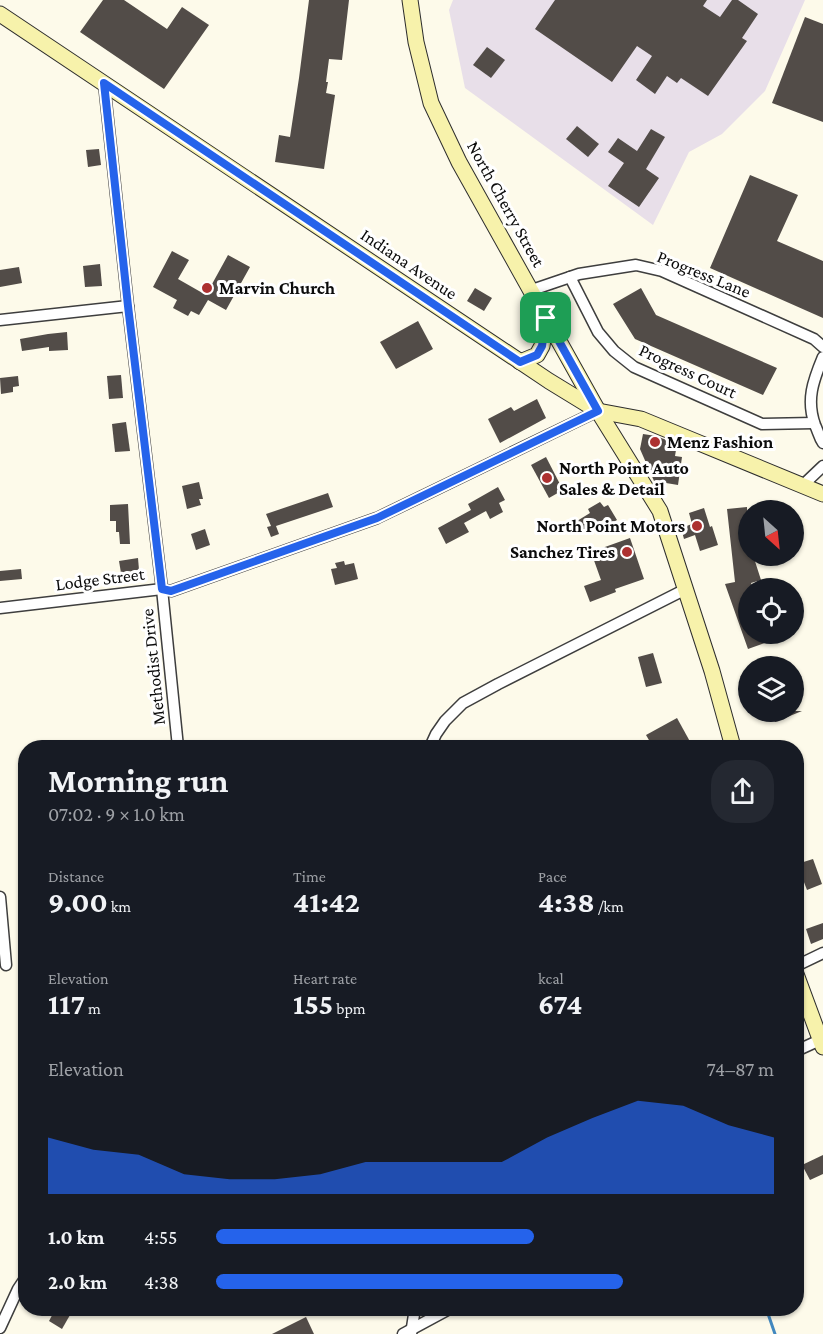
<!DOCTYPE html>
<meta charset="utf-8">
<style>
body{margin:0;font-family:"Crimson Pro",serif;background:#242831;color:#f1f3f6;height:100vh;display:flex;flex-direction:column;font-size:22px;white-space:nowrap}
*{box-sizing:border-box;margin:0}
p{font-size:20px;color:#9ea1a6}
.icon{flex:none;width:33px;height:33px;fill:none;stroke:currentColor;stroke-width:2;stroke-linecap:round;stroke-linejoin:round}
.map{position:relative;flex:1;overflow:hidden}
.details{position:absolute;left:18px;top:740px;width:786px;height:576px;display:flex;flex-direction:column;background:#171b24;border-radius:24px;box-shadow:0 2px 4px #0004}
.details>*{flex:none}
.needle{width:39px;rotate:153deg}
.fabs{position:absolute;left:738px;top:500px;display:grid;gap:12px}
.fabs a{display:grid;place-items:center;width:66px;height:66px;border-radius:50%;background:#171b24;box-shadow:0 2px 4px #0004;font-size:30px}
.pin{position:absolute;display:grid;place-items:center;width:51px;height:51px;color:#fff;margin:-26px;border-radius:12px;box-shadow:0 3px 9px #0006}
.round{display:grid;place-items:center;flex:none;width:63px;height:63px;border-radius:24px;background:#242831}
.overview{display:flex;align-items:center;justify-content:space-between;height:102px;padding:0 30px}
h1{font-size:33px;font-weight:700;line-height:45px}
.stats{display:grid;grid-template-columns:repeat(3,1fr);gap:9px;height:102px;padding:6px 30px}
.stats div{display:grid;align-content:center}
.stats b{font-size:30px;font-weight:700}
.stats small{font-size:16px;font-weight:400}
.stats p{font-size:16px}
.chart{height:168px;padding:12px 30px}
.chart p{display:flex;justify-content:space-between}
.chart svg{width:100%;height:108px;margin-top:6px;fill:#2563eb;opacity:.7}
ul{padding:0 30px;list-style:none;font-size:20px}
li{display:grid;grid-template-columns:96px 72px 1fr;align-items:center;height:45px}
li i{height:15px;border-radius:8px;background:#2563eb}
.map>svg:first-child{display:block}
</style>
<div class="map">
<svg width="823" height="1334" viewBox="0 0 823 1334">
<rect width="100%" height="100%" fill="#fdfaea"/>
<!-- industrial -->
<path fill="#e8dfe9" d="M 453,0 L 805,0 L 765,91 L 722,134 L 689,152 L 653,225 L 465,88 L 449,10 Z"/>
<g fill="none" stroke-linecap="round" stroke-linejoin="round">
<!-- stream -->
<path stroke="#4288bf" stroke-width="3" d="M 766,1308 L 775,1334"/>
</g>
<!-- building -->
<g fill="#524c48">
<path d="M 103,0 L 124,0 L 167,29 L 182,7 L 209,25 L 164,89 L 80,32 Z"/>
<path d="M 309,0 L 349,0 L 342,60 L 329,59 L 326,82 L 328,82 L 326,93 L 335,95 L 324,169 L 275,162 L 279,135 L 290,137 L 299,78 Z"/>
<path d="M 555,0 L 707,0 L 703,6 L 720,17 L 732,0 L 738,0 L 758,14 L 742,38 L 747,41 L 708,96 L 681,78 L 677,83 L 667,76 L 655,94 L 636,80 L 652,56 L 637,46 L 612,82 L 535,29 Z"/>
<path d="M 805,17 L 823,24 L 823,122 L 772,103 Z"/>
<path d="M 487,47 L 505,60 L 491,78 L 473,65 Z"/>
<path d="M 577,126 L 599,144 L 588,157 L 566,139 Z"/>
<path d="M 651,129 L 665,137 L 646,169 L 659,178 L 639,207 L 608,186 L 624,163 L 608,152 L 618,138 L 637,151 Z"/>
<path d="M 99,149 L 101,165 L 88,167 L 86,150 Z"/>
<path d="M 750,175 L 798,195 L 777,241 L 823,261 L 823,318 L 710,268 Z"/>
<path d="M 172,251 L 189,260 L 178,279 L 206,295 L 228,255 L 250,267 L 226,310 L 208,300 L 199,315 L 191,311 L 188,316 L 173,308 L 177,300 L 153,287 Z"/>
<path d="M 100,264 L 102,286 L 85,287 L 83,266 Z"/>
<path d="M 19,267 L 22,283 L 0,287 L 0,270 Z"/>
<path d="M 475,288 L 492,298 L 484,311 L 467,301 Z"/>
<path d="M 641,288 L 656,315 L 777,368 L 763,395 L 635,339 L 613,304 Z"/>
<path d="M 418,321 L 433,349 L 396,369 L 380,342 Z"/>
<path d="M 67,332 L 68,350 L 49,351 L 49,347 L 22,351 L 20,339 L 48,334 Z"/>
<path d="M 121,375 L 123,398 L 109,399 L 107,376 Z"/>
<path d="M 18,376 L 19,386 L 13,387 L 13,392 L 1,394 L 0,378 Z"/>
<path d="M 537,399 L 546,418 L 500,443 L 488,419 L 511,407 L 514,411 Z"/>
<path d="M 126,422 L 130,451 L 115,452 L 112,424 Z"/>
<path d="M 643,434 L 656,436 L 677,444 L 675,456 L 682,457 L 678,485 L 654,481 L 640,449 Z"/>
<path d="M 546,457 L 563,490 L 549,498 L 531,465 Z"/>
<path d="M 199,482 L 203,499 L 199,499 L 201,505 L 187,509 L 182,486 Z"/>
<path d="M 498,487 L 505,500 L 499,503 L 503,512 L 490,519 L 486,511 L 464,523 L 469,532 L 446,544 L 438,528 L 471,510 L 468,504 Z"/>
<path d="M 328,493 L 333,507 L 276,526 L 279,534 L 271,537 L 267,527 L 271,526 L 266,514 Z"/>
<path d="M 600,502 L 604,507 L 608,505 L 617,520 L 606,526 L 603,520 L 583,532 L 577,521 L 590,513 L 588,509 Z"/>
<path d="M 128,504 L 130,544 L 120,544 L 119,532 L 116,532 L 116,521 L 110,521 L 110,505 Z"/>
<path d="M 747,507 L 748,555 L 753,555 L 761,580 L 751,583 L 753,588 L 748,588 L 748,633 L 767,633 L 770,641 L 748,649 L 725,584 L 735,582 L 727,509 Z"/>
<path d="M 704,508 L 710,527 L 712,526 L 718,545 L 700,551 L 695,535 L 684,539 L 681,528 L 692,524 L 689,513 Z"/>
<path d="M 205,529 L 210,545 L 196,550 L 191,534 Z"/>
<path d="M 630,538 L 644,579 L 615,589 L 616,592 L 590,602 L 584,586 L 601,580 L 591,552 Z"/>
<path d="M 138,558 L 139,570 L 121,573 L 119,561 Z"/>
<path d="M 344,561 L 345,565 L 354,563 L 358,579 L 335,585 L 331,569 L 337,568 L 335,563 Z"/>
<path d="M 21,569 L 22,579 L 0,581 L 0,571 Z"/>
<path d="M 653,653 L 662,683 L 646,687 L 638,657 Z"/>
<path d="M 771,711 L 802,711 L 775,722 Z"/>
<path d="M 677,718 L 693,747 L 653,747 L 646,735 Z"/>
<path d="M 813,859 L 822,884 L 807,890 L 797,864 Z"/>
<path d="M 823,923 L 823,939 L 811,944 L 806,929 Z"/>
<path d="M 823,1155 L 823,1174 L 810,1180 L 802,1165 Z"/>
<path d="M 56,1308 L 74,1308 L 62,1329 L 49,1321 Z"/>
<path d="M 306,1317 L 314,1334 L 272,1334 Z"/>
</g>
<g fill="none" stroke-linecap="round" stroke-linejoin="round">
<!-- minor casing -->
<g stroke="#3e3e3e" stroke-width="13">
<g id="minor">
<path d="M 104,83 L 128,306 L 162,589 L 178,747"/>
<path d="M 570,277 L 598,332 L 614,351 L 634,367 L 762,424 L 814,423"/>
<path d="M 532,290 L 579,274 L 636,265 L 662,271 L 814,339 L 823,347"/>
<path d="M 0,320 L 128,306"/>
<path d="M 823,357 C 813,381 806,400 815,425 C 818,431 819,437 823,443"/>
<path d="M 803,485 L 823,466"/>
<path d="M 0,608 L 162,589 L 171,591 L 377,518 L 598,411"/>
<path d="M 430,747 L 436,734 L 445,721 L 463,703 L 498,684 L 686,589"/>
<path d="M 0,897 L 6,965"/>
<path d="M 796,966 L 823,953"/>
<path d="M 796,1051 L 820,1040"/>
<path d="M 0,1328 L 18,1289 L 26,1277"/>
<path d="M 403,1334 L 451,1308"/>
<path d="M 411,1334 L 415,1308"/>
</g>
</g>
<!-- secondary casing -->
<g stroke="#2d2d2d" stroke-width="17">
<g id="secondary">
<path d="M 410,0 L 416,42 L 431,103 L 459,162 L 598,411 L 660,511 L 712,671 L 733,747"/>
<path d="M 0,14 L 549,381 L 598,411 L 641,419 L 823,494"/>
<path d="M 520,362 L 537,355 L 542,346 L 546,318"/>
<path d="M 796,974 L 823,1047"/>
</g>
</g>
<!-- minor -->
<use href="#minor" stroke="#fff" stroke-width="10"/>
<!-- secondary -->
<use href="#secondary" stroke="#f7f2ab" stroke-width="15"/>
</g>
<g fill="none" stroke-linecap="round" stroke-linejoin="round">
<!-- route casing -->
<g stroke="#fff" stroke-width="12">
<path id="route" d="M 104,83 L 520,362 L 537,355 L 542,346 L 546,318 L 598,411 L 377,518 L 171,591 L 162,589 L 128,306 Z"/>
</g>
<!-- route -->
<use href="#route" stroke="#2563eb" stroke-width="8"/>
</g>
<!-- markers -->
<g fill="#ad3131" stroke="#fff" stroke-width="2">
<circle cx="207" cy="288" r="6"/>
<circle cx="655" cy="442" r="6"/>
<circle cx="547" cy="478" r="6"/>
<circle cx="697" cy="526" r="6"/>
<circle cx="627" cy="552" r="6"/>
</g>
<g text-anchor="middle" stroke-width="6" stroke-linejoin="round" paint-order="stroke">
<!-- street labels -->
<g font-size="18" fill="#0b0b0b" stroke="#fff">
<text transform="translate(506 204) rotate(61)" y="6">North Cherry Street</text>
<text transform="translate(409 264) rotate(34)" y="6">Indiana Avenue</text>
<text transform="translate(704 274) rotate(22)" y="6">Progress Lane</text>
<text transform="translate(688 371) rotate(25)" y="6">Progress Court</text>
<text transform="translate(100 579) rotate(-7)" y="6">Lodge Street</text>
<text transform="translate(153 667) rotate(-96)" y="6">Methodist Drive</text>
</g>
<!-- poi labels -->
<g font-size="18" font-weight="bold" fill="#0b0b0b" stroke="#fff" text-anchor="start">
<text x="219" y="294">Marvin Church</text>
<text x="667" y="448">Menz Fashion</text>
<text x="559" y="474">North Point Auto<tspan x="559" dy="21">Sales &amp; Detail</tspan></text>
<text x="685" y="532" text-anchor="end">North Point Motors</text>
<text x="615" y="558" text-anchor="end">Sanchez Tires</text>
</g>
</g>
</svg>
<div class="fabs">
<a><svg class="needle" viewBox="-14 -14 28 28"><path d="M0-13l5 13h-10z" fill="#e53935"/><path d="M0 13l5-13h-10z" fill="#9ea1a6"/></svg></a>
<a><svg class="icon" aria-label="locate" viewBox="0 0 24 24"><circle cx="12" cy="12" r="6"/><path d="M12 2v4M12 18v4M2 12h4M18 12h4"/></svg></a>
<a><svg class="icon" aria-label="layers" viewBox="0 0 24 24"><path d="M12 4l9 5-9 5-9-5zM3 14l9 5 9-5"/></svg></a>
</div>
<div class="pin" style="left:546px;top:318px;background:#1e9e55"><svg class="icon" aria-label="arrive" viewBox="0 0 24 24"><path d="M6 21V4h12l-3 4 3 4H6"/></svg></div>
<section class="details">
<div class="overview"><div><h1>Morning run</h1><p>07:02 · 9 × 1.0 km</p></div><a class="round"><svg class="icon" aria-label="share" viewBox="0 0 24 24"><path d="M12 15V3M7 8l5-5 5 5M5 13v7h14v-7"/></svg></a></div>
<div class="stats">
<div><p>Distance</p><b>9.00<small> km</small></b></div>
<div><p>Time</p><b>41:42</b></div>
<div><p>Pace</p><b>4:38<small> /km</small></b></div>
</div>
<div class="stats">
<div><p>Elevation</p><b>117<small> m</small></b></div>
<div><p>Heart rate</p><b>155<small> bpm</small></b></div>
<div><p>kcal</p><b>674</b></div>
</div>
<div class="chart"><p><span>Elevation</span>74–87 m</p>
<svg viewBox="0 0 160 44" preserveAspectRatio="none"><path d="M0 44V21L10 26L20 28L30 36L40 38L50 38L60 36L70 31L80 31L90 31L100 31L110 21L120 13L130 6L140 8L150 16L160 21V44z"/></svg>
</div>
<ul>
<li><b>1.0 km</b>4:55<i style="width:57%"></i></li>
<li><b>2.0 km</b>4:38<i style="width:73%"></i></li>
</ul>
</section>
</div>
